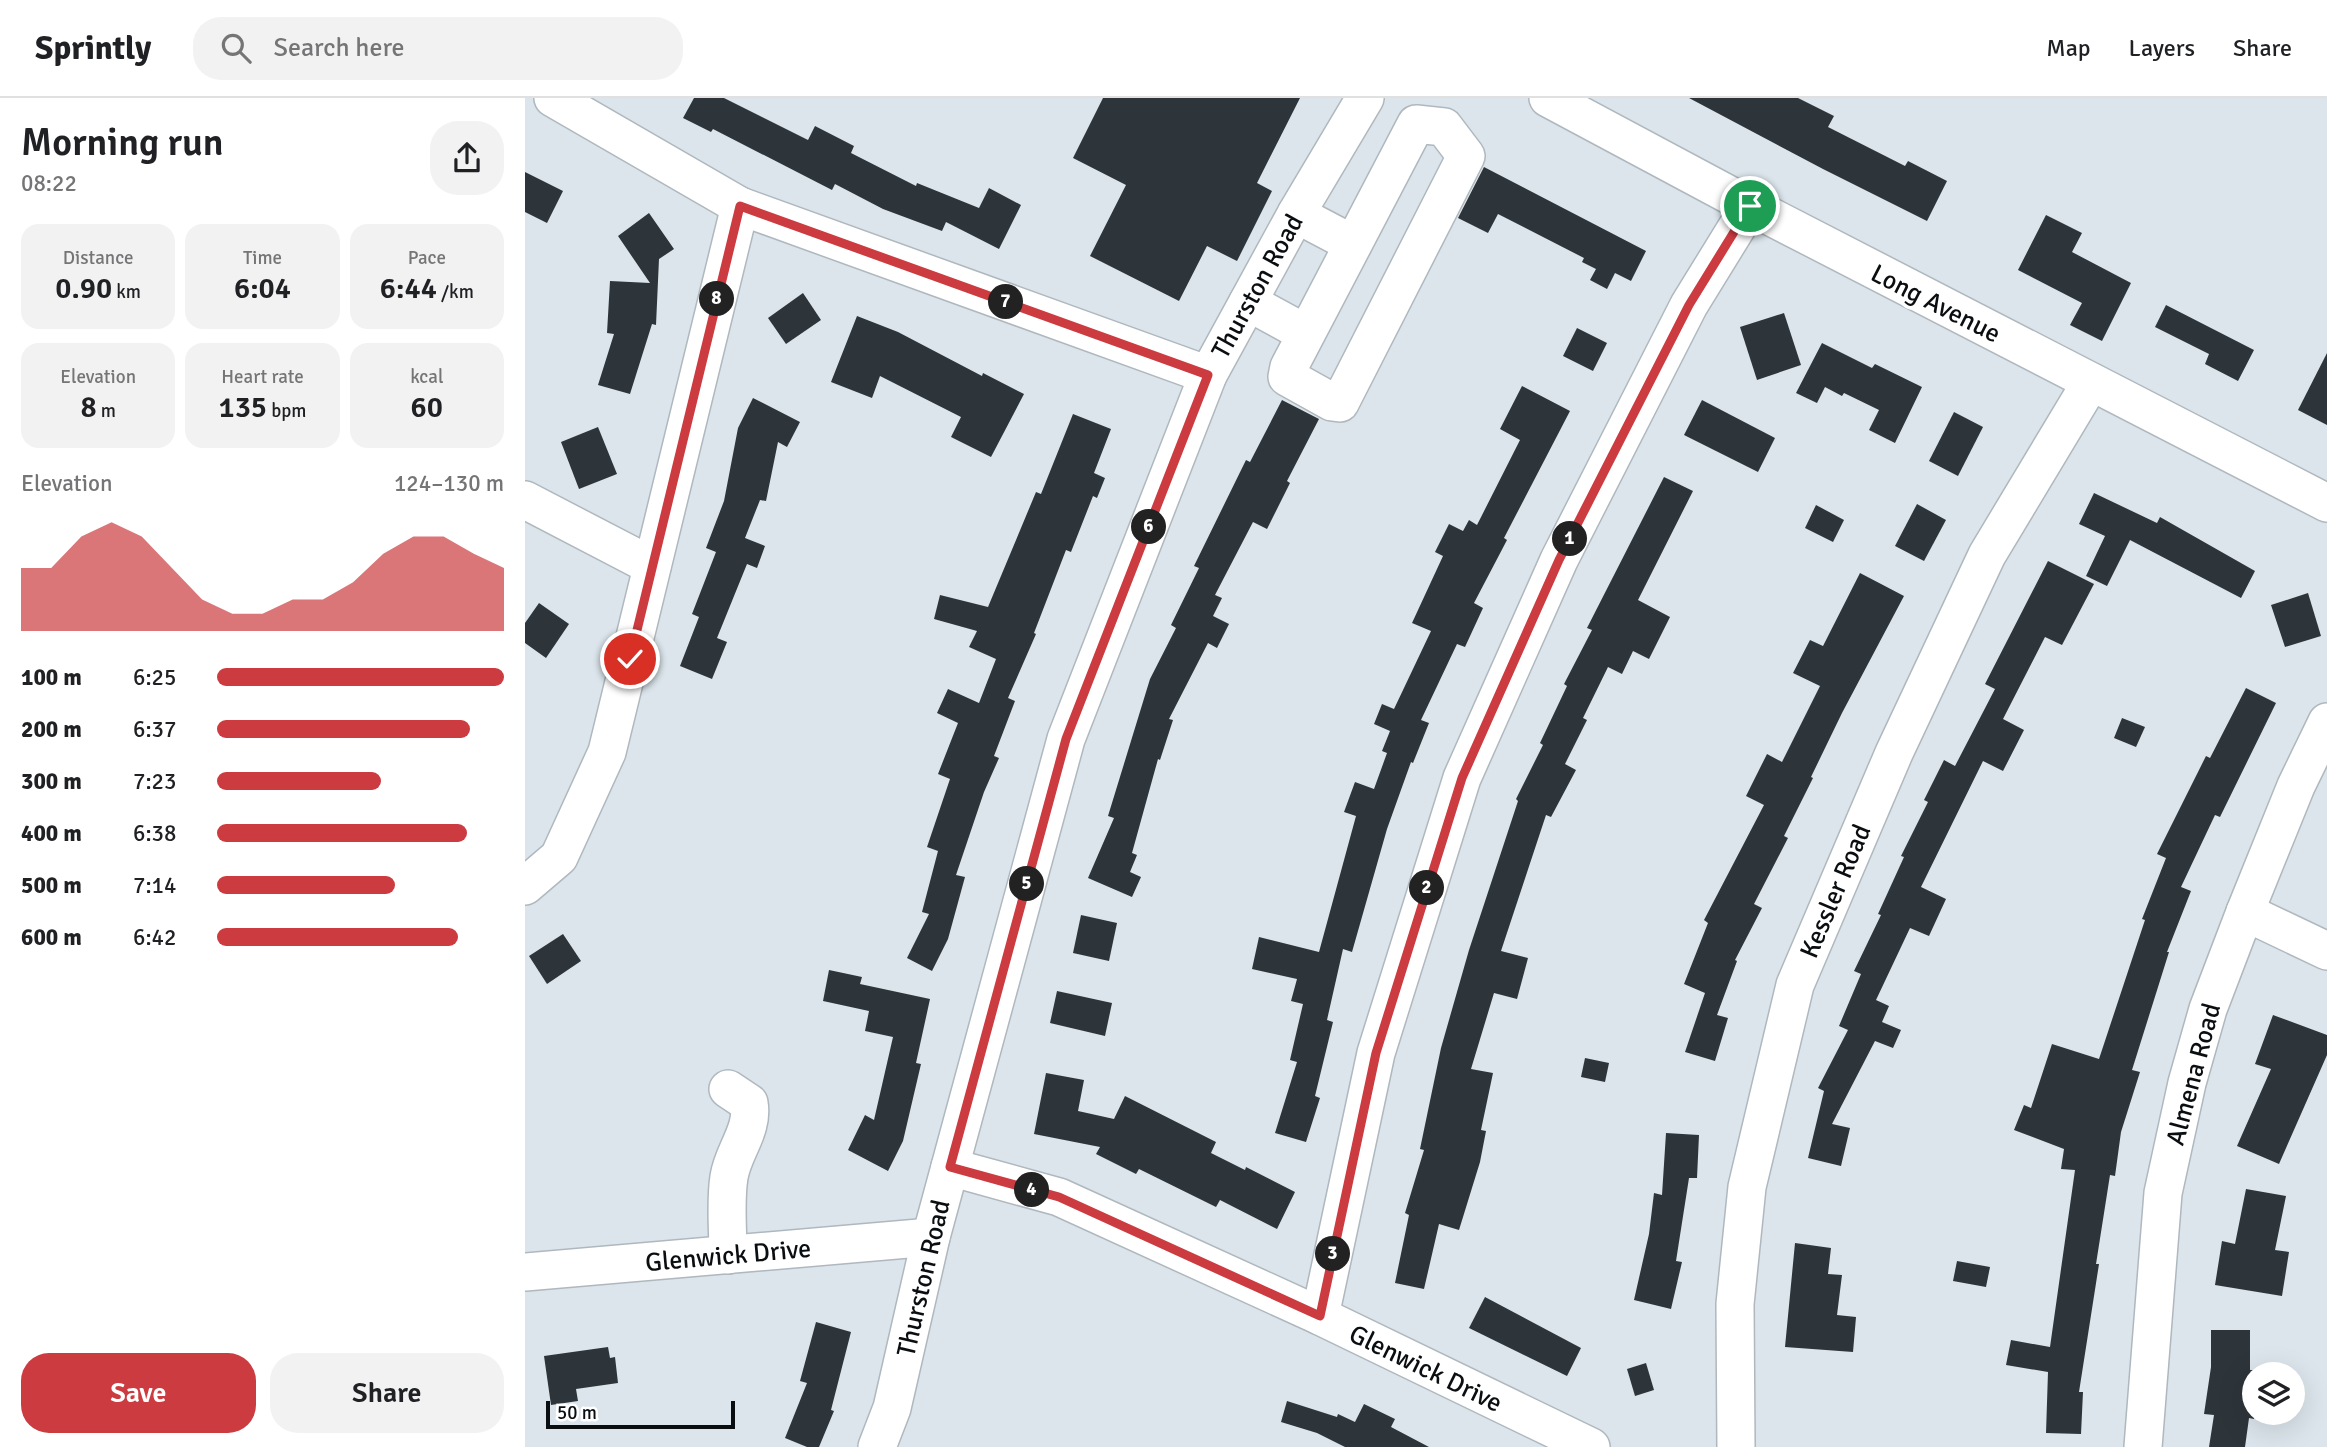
<!DOCTYPE html>
<meta charset="utf-8">
<style>
body{margin:0;font-family:Signika,sans-serif;background:#f2f2f2;color:#202124;height:100vh;display:flex;flex-direction:column;font-size:26px;white-space:nowrap}
*{box-sizing:border-box;margin:0}
p{font-size:23px;color:#757577}
.icon{flex:none;width:38px;height:38px;fill:none;stroke:currentColor;stroke-width:2;stroke-linecap:round;stroke-linejoin:round}
.map{position:relative;flex:1;overflow:hidden}
.panel{display:flex;flex-direction:column;background:#fff;width:525px}
.panel>*{flex:none}
.fabs{position:absolute;left:1717px;top:1264px;display:grid;gap:14px}
.fabs a{display:grid;place-items:center;width:63px;height:63px;border-radius:50%;background:#fff;box-shadow:0 7px 28px #0002;font-size:35px}
.scale{position:absolute;left:21px;bottom:18px;width:189px;box-sizing:border-box;padding-left:7px;border:4px solid #0a0e10;border-top:0;font-size:19px;line-height:24px;white-space:nowrap;color:#0a0e10;-webkit-text-stroke:5px #fff;paint-order:stroke}
.pin{position:absolute;display:grid;place-items:center;width:60px;height:60px;color:#fff;margin:-30px;border:4px solid #fff;border-radius:50%;box-shadow:0 2px 7px #0007}
.km{position:absolute;width:35px;height:35px;margin:-18px;border-radius:50%;background:#222;color:#fff;font-size:19px;line-height:35px;text-align:center}
.round{display:grid;place-items:center;flex:none;width:74px;height:74px;border-radius:28px;background:#f2f2f2}
.summary{display:flex;align-items:center;justify-content:space-between;height:119px;padding:0 21px}
h1{font-size:38px;font-weight:600;line-height:52px}
.figures{display:grid;grid-template-columns:repeat(3,1fr);gap:10px;height:119px;padding:7px 21px}
.figures div{display:grid;align-content:center;border-radius:18px;background:#f2f2f2;text-align:center}
.figures b{font-size:30px;font-weight:600}
.figures small{font-size:19px;font-weight:400}
.figures p{font-size:19px}
.chart{height:196px;padding:14px 21px}
.chart p{display:flex;justify-content:space-between}
.chart svg{width:100%;height:126px;margin-top:7px;fill:#cb3b40;opacity:.7}
.cta{display:flex;gap:14px;margin-top:auto;padding:14px 21px}
.cta a{flex:1;height:80px;border-radius:28px;background:#cb3b40;color:#fff;font-size:28px;font-weight:600;line-height:80px;text-align:center}
.cta a+a{background:#f2f2f2;color:#202124}
ul{padding:0 21px;list-style:none;font-size:23px}
li{display:grid;grid-template-columns:112px 84px 1fr;align-items:center;height:52px}
li i{height:18px;border-radius:9px;background:#cb3b40}
header{display:flex;align-items:center;gap:42px;box-sizing:border-box;height:98px;padding:0 35px;background:#fff;border-bottom:2px solid #e0e0e0}
header strong{font-size:33px}
nav{display:flex;gap:38px;margin-inline-start:auto;font-size:24px}
.search{width:490px;height:63px;background:#f2f2f2;display:flex;align-items:center;gap:18px;box-sizing:border-box;padding:0 24px;border-radius:28px;color:#757577;font-size:26px}
main{display:flex;flex:1;min-height:0}
.map>svg:first-child{display:block}
</style>
<header>
<strong>Sprintly</strong>
<div class="search"><svg class="icon" aria-label="search" viewBox="0 0 24 24"><circle cx="10" cy="10" r="6"/><path d="M15 15l6 6"/></svg>Search here</div>
<nav><a>Map</a><a>Layers</a><a>Share</a></nav>
</header>
<main>
<section class="panel">
<div class="summary"><div><h1>Morning run</h1><p>08:22</p></div><a class="round"><svg class="icon" aria-label="share" viewBox="0 0 24 24"><path d="M12 15V3M7 8l5-5 5 5M5 13v7h14v-7"/></svg></a></div>
<div class="figures">
<div><p>Distance</p><b>0.90<small> km</small></b></div>
<div><p>Time</p><b>6:04</b></div>
<div><p>Pace</p><b>6:44<small> /km</small></b></div>
</div>
<div class="figures">
<div><p>Elevation</p><b>8<small> m</small></b></div>
<div><p>Heart rate</p><b>135<small> bpm</small></b></div>
<div><p>kcal</p><b>60</b></div>
</div>
<div class="chart"><p><span>Elevation</span>124–130 m</p>
<svg viewBox="0 0 160 44" preserveAspectRatio="none"><path d="M0 44V22L10 22L20 11L30 6L40 11L50 22L60 33L70 38L80 38L90 33L100 33L110 27L120 17L130 11L140 11L150 17L160 22V44z"/></svg>
</div>
<ul>
<li><b>100 m</b>6:25<i style="width:100%"></i></li>
<li><b>200 m</b>6:37<i style="width:88%"></i></li>
<li><b>300 m</b>7:23<i style="width:57%"></i></li>
<li><b>400 m</b>6:38<i style="width:87%"></i></li>
<li><b>500 m</b>7:14<i style="width:62%"></i></li>
<li><b>600 m</b>6:42<i style="width:84%"></i></li>
</ul>
<div class="cta"><a>Save</a><a>Share</a></div>
</section>
<div class="map">
<svg width="1802" height="1349" viewBox="0 0 1802 1349">
<rect width="100%" height="100%" fill="#dbe5eb"/>
<!-- building -->
<g fill="#2e353a">
<path d="M 169,0 L 199,0 L 283,42 L 290,28 L 329,48 L 326,55 L 391,88 L 392,85 L 454,110 L 464,90 L 496,107 L 474,151 L 421,124 L 417,133 L 358,111 L 310,86 L 307,92 L 188,31 L 186,34 L 158,20 Z"/>
<path d="M 578,0 L 775,0 L 732,85 L 747,93 L 712,163 L 682,148 L 654,203 L 565,158 L 601,87 L 548,60 Z"/>
<path d="M 1164,0 L 1273,0 L 1309,18 L 1303,29 L 1380,68 L 1383,63 L 1422,83 L 1402,123 L 1298,71 Z"/>
<path d="M 959,69 L 1121,153 L 1106,183 L 1090,175 L 1082,191 L 1065,182 L 1071,171 L 1057,164 L 1059,160 L 973,116 L 963,135 L 933,120 Z"/>
<path d="M 0,74 L 38,93 L 22,125 L 0,114 Z"/>
<path d="M 124,115 L 149,151 L 134,161 L 131,227 L 127,226 L 105,296 L 73,287 L 89,236 L 82,235 L 85,183 L 125,185 L 93,138 Z"/>
<path d="M 1521,117 L 1557,135 L 1547,154 L 1606,185 L 1577,243 L 1545,227 L 1557,205 L 1493,172 Z"/>
<path d="M 278,195 L 296,222 L 261,246 L 243,220 Z"/>
<path d="M 1641,207 L 1729,252 L 1713,283 L 1680,266 L 1684,256 L 1630,229 Z"/>
<path d="M 1259,215 L 1276,267 L 1232,282 L 1215,229 Z"/>
<path d="M 332,218 L 373,234 L 457,278 L 458,275 L 499,296 L 466,359 L 426,339 L 436,319 L 355,278 L 347,300 L 306,284 Z"/>
<path d="M 1052,230 L 1082,245 L 1068,273 L 1038,258 Z"/>
<path d="M 1297,245 L 1347,270 L 1350,266 L 1397,289 L 1370,345 L 1344,332 L 1354,312 L 1319,295 L 1317,298 L 1300,289 L 1292,305 L 1271,295 Z"/>
<path d="M 1802,255 L 1802,327 L 1773,312 Z"/>
<path d="M 997,288 L 1045,313 L 979,440 L 982,442 L 949,505 L 958,510 L 940,549 L 932,546 L 896,622 L 904,625 L 888,665 L 886,664 L 862,731 L 827,854 L 818,851 L 802,922 L 808,924 L 790,998 L 795,1000 L 781,1044 L 750,1035 L 772,964 L 765,962 L 778,906 L 766,903 L 772,881 L 727,871 L 734,839 L 794,854 L 831,718 L 819,714 L 830,684 L 849,691 L 862,655 L 857,653 L 865,633 L 849,626 L 857,606 L 869,611 L 906,533 L 887,525 L 918,458 L 910,454 L 924,426 L 938,433 L 944,422 L 952,427 L 995,342 L 975,331 Z"/>
<path d="M 228,300 L 275,324 L 262,349 L 253,344 L 241,403 L 235,402 L 220,440 L 240,448 L 232,470 L 222,466 L 192,540 L 202,544 L 187,581 L 155,568 L 174,519 L 167,516 L 191,454 L 181,450 L 199,403 L 213,330 Z"/>
<path d="M 757,302 L 794,321 L 762,383 L 765,385 L 742,431 L 728,424 L 690,497 L 697,500 L 688,518 L 704,526 L 692,550 L 683,545 L 644,621 L 648,622 L 635,662 L 633,661 L 607,755 L 612,757 L 605,774 L 616,779 L 607,799 L 563,780 L 589,720 L 583,718 L 625,581 L 651,530 L 646,527 L 674,470 L 669,468 L 721,362 L 725,364 Z"/>
<path d="M 1177,302 L 1250,340 L 1233,374 L 1159,337 Z"/>
<path d="M 1429,314 L 1458,329 L 1433,378 L 1404,363 Z"/>
<path d="M 548,316 L 586,331 L 569,375 L 580,380 L 572,400 L 568,398 L 546,454 L 541,452 L 509,535 L 511,536 L 483,600 L 490,603 L 469,658 L 474,660 L 459,694 L 431,777 L 440,779 L 423,841 L 407,873 L 382,860 L 404,816 L 397,814 L 413,753 L 402,749 L 425,681 L 413,676 L 433,625 L 412,615 L 423,591 L 454,605 L 471,561 L 444,549 L 452,533 L 409,521 L 415,497 L 463,509 L 511,394 L 516,396 Z"/>
<path d="M 73,329 L 92,376 L 54,391 L 36,344 Z"/>
<path d="M 1139,379 L 1168,393 L 1113,502 L 1145,519 L 1124,561 L 1108,553 L 1097,576 L 1083,569 L 1058,620 L 1062,622 L 1040,666 L 1051,672 L 1026,719 L 1021,717 L 976,853 L 1003,860 L 992,901 L 969,895 L 946,971 L 968,975 L 956,1032 L 961,1033 L 955,1064 L 934,1132 L 914,1126 L 899,1191 L 870,1185 L 884,1117 L 880,1115 L 899,1052 L 895,1051 L 916,950 L 944,852 L 993,703 L 991,701 L 1018,647 L 1015,645 L 1042,588 L 1039,586 L 1067,532 L 1062,530 Z"/>
<path d="M 1569,395 L 1632,425 L 1635,419 L 1730,473 L 1716,500 L 1605,442 L 1582,488 L 1561,478 L 1580,438 L 1554,426 Z"/>
<path d="M 1392,406 L 1421,422 L 1399,463 L 1370,448 Z"/>
<path d="M 1291,407 L 1319,422 L 1308,444 L 1280,430 Z"/>
<path d="M 1523,463 L 1569,486 L 1537,547 L 1520,539 L 1478,621 L 1499,632 L 1478,673 L 1458,663 L 1396,789 L 1421,801 L 1404,838 L 1385,830 L 1351,902 L 1364,908 L 1357,924 L 1376,932 L 1368,950 L 1350,943 L 1307,1026 L 1325,1030 L 1316,1068 L 1283,1060 L 1299,993 L 1293,990 L 1323,932 L 1314,928 L 1336,876 L 1329,873 L 1356,817 L 1353,816 L 1379,759 L 1376,758 L 1403,704 L 1399,702 L 1419,662 L 1430,668 L 1470,591 L 1460,586 Z"/>
<path d="M 1335,475 L 1379,498 L 1317,615 L 1286,679 L 1288,680 L 1259,738 L 1263,740 L 1229,806 L 1237,810 L 1210,862 L 1212,863 L 1192,917 L 1203,920 L 1190,963 L 1160,954 L 1180,895 L 1159,886 L 1183,825 L 1179,822 L 1239,707 L 1221,698 L 1242,656 L 1257,664 L 1295,588 L 1268,575 L 1285,542 L 1298,548 Z"/>
<path d="M 1783,495 L 1796,538 L 1760,549 L 1746,507 Z"/>
<path d="M 14,505 L 44,526 L 21,560 L 0,545 L 0,525 Z"/>
<path d="M 1721,590 L 1751,605 L 1695,719 L 1690,717 L 1656,789 L 1666,793 L 1642,854 L 1644,854 L 1607,972 L 1615,974 L 1596,1034 L 1590,1078 L 1585,1077 L 1571,1166 L 1574,1166 L 1554,1294 L 1558,1294 L 1556,1336 L 1521,1335 L 1523,1274 L 1481,1267 L 1486,1242 L 1525,1249 L 1550,1072 L 1536,1071 L 1539,1051 L 1489,1032 L 1499,1007 L 1506,1010 L 1527,946 L 1574,961 L 1620,822 L 1617,821 L 1641,760 L 1632,756 L 1681,658 L 1685,660 Z"/>
<path d="M 1597,620 L 1620,629 L 1611,649 L 1589,640 Z"/>
<path d="M 556,817 L 592,825 L 584,863 L 548,855 Z"/>
<path d="M 38,836 L 56,863 L 22,886 L 4,858 Z"/>
<path d="M 304,872 L 337,879 L 335,886 L 405,901 L 391,965 L 396,966 L 378,1043 L 363,1073 L 323,1052 L 340,1017 L 349,1022 L 368,939 L 340,933 L 344,913 L 298,903 Z"/>
<path d="M 532,893 L 587,905 L 580,938 L 525,925 Z"/>
<path d="M 1748,917 L 1802,937 L 1802,957 L 1754,1066 L 1712,1048 L 1746,971 L 1730,966 Z"/>
<path d="M 1060,960 L 1084,965 L 1080,984 L 1056,979 Z"/>
<path d="M 521,975 L 559,982 L 553,1013 L 589,1021 L 600,998 L 691,1044 L 686,1055 L 720,1072 L 721,1069 L 770,1094 L 752,1131 L 695,1102 L 691,1109 L 614,1071 L 611,1076 L 571,1056 L 575,1049 L 509,1036 Z"/>
<path d="M 1141,1035 L 1174,1037 L 1172,1080 L 1164,1080 L 1151,1163 L 1157,1164 L 1146,1211 L 1109,1202 L 1124,1136 L 1129,1095 L 1137,1097 Z"/>
<path d="M 1721,1091 L 1761,1098 L 1750,1152 L 1764,1154 L 1757,1198 L 1690,1187 L 1697,1143 L 1710,1146 Z"/>
<path d="M 1270,1145 L 1306,1150 L 1303,1176 L 1317,1177 L 1312,1217 L 1331,1219 L 1328,1254 L 1260,1249 Z"/>
<path d="M 1432,1163 L 1465,1169 L 1461,1189 L 1428,1183 Z"/>
<path d="M 960,1199 L 1056,1250 L 1042,1278 L 944,1230 Z"/>
<path d="M 291,1224 L 326,1234 L 306,1312 L 309,1313 L 294,1349 L 282,1349 L 260,1340 L 282,1285 L 275,1283 Z"/>
<path d="M 1686,1232 L 1725,1232 L 1725,1272 L 1729,1272 L 1729,1321 L 1724,1320 L 1720,1349 L 1684,1349 L 1689,1317 L 1679,1316 L 1686,1269 Z"/>
<path d="M 83,1249 L 85,1260 L 90,1259 L 93,1285 L 51,1291 L 53,1303 L 26,1307 L 19,1258 Z"/>
<path d="M 1121,1265 L 1129,1292 L 1110,1298 L 1102,1271 Z"/>
<path d="M 762,1303 L 812,1319 L 813,1316 L 830,1324 L 839,1306 L 870,1321 L 866,1329 L 904,1349 L 820,1349 L 792,1335 L 756,1324 Z"/>
</g>
<g fill="none" stroke-linecap="round" stroke-linejoin="round">
<!-- minor casing -->
<g stroke="#afb8be" stroke-width="40">
<g id="minor">
<path d="M 28,0 L 215,108 L 683,277"/>
<path d="M 1023,0 L 1225,108 L 1802,405"/>
<path d="M 891,26 L 919,29 L 941,58 L 815,305 L 807,304 L 762,279 L 764,269 Z"/>
<path d="M 771,116 L 828,146"/>
<path d="M 723,204 L 780,235"/>
<path d="M 0,402 L 127,468"/>
<path d="M 0,788 L 34,759 L 82,654 L 215,108"/>
<path d="M 1720,814 L 1802,853"/>
<path d="M 203,991 L 224,1005 C 229,1032 208,1053 204,1079 C 200,1104 203,1131 203,1157"/>
<path d="M 425,1069 L 534,1099 L 795,1218 L 1066,1349"/>
<path d="M 0,1174 L 406,1139"/>
<path d="M 795,1218 L 851,955 L 937,680 L 1034,462 L 1164,207 L 1225,108"/>
<path d="M 352,1349 L 367,1310 L 406,1139 L 541,641 L 683,277 L 771,116 L 840,0"/>
<path d="M 1211,1349 L 1210,1206 L 1222,1089 L 1270,887 L 1369,655 L 1462,457 L 1566,284"/>
<path d="M 1618,1349 L 1638,1095 L 1662,985 L 1683,911 L 1720,814 L 1771,688 L 1802,624"/>
</g>
</g>
<!-- minor -->
<use href="#minor" stroke="#fff" stroke-width="37"/>
</g>
<g fill="none" stroke-linecap="round" stroke-linejoin="round">
<!-- route casing -->
<g stroke="#fff" stroke-width="14">
<path id="route" d="M 105,561 L 215,108 L 683,277 L 541,641 L 425,1069 L 534,1099 L 795,1218 L 851,955 L 937,680 L 1034,462 L 1164,207 L 1225,108"/>
</g>
<!-- route -->
<use href="#route" stroke="#cb3b40" stroke-width="9"/>
</g>
<g text-anchor="middle" stroke-width="7" stroke-linejoin="round" paint-order="stroke">
<!-- street labels -->
<g font-size="26" fill="#0a0e10" stroke="#fff">
<text transform="translate(732 188) rotate(-61)" y="9">Thurston Road</text>
<text transform="translate(1411 205) rotate(27)" y="9">Long Avenue</text>
<text transform="translate(1310 793) rotate(-67)" y="9">Kessler Road</text>
<text transform="translate(1668 976) rotate(-75)" y="9">Almena Road</text>
<text transform="translate(203 1157) rotate(-5)" y="9">Glenwick Drive</text>
<text transform="translate(398 1180) rotate(-77)" y="9">Thurston Road</text>
<text transform="translate(901 1270) rotate(26)" y="9">Glenwick Drive</text>
</g>
</g>
</svg>
<div class="fabs">
<a><svg class="icon" aria-label="layers" viewBox="0 0 24 24"><path d="M12 4l9 5-9 5-9-5zM3 14l9 5 9-5"/></svg></a>
</div>
<div class="scale">50 m</div>
<div class="pin" style="left:1225px;top:108px;background:#1e9e55"><svg class="icon" aria-label="arrive" viewBox="0 0 24 24"><path d="M6 21V4h12l-3 4 3 4H6"/></svg></div>
<div class="pin" style="left:105px;top:561px;background:#d93025"><svg class="icon" aria-label="check" viewBox="0 0 24 24"><path d="M5 12l5 5 9-10"/></svg></div>
<b class="km" style="left:1045px;top:441px">1</b>
<b class="km" style="left:902px;top:790px">2</b>
<b class="km" style="left:808px;top:1156px">3</b>
<b class="km" style="left:507px;top:1092px">4</b>
<b class="km" style="left:502px;top:786px">5</b>
<b class="km" style="left:624px;top:429px">6</b>
<b class="km" style="left:481px;top:204px">7</b>
<b class="km" style="left:192px;top:201px">8</b>
</div>
</main>
